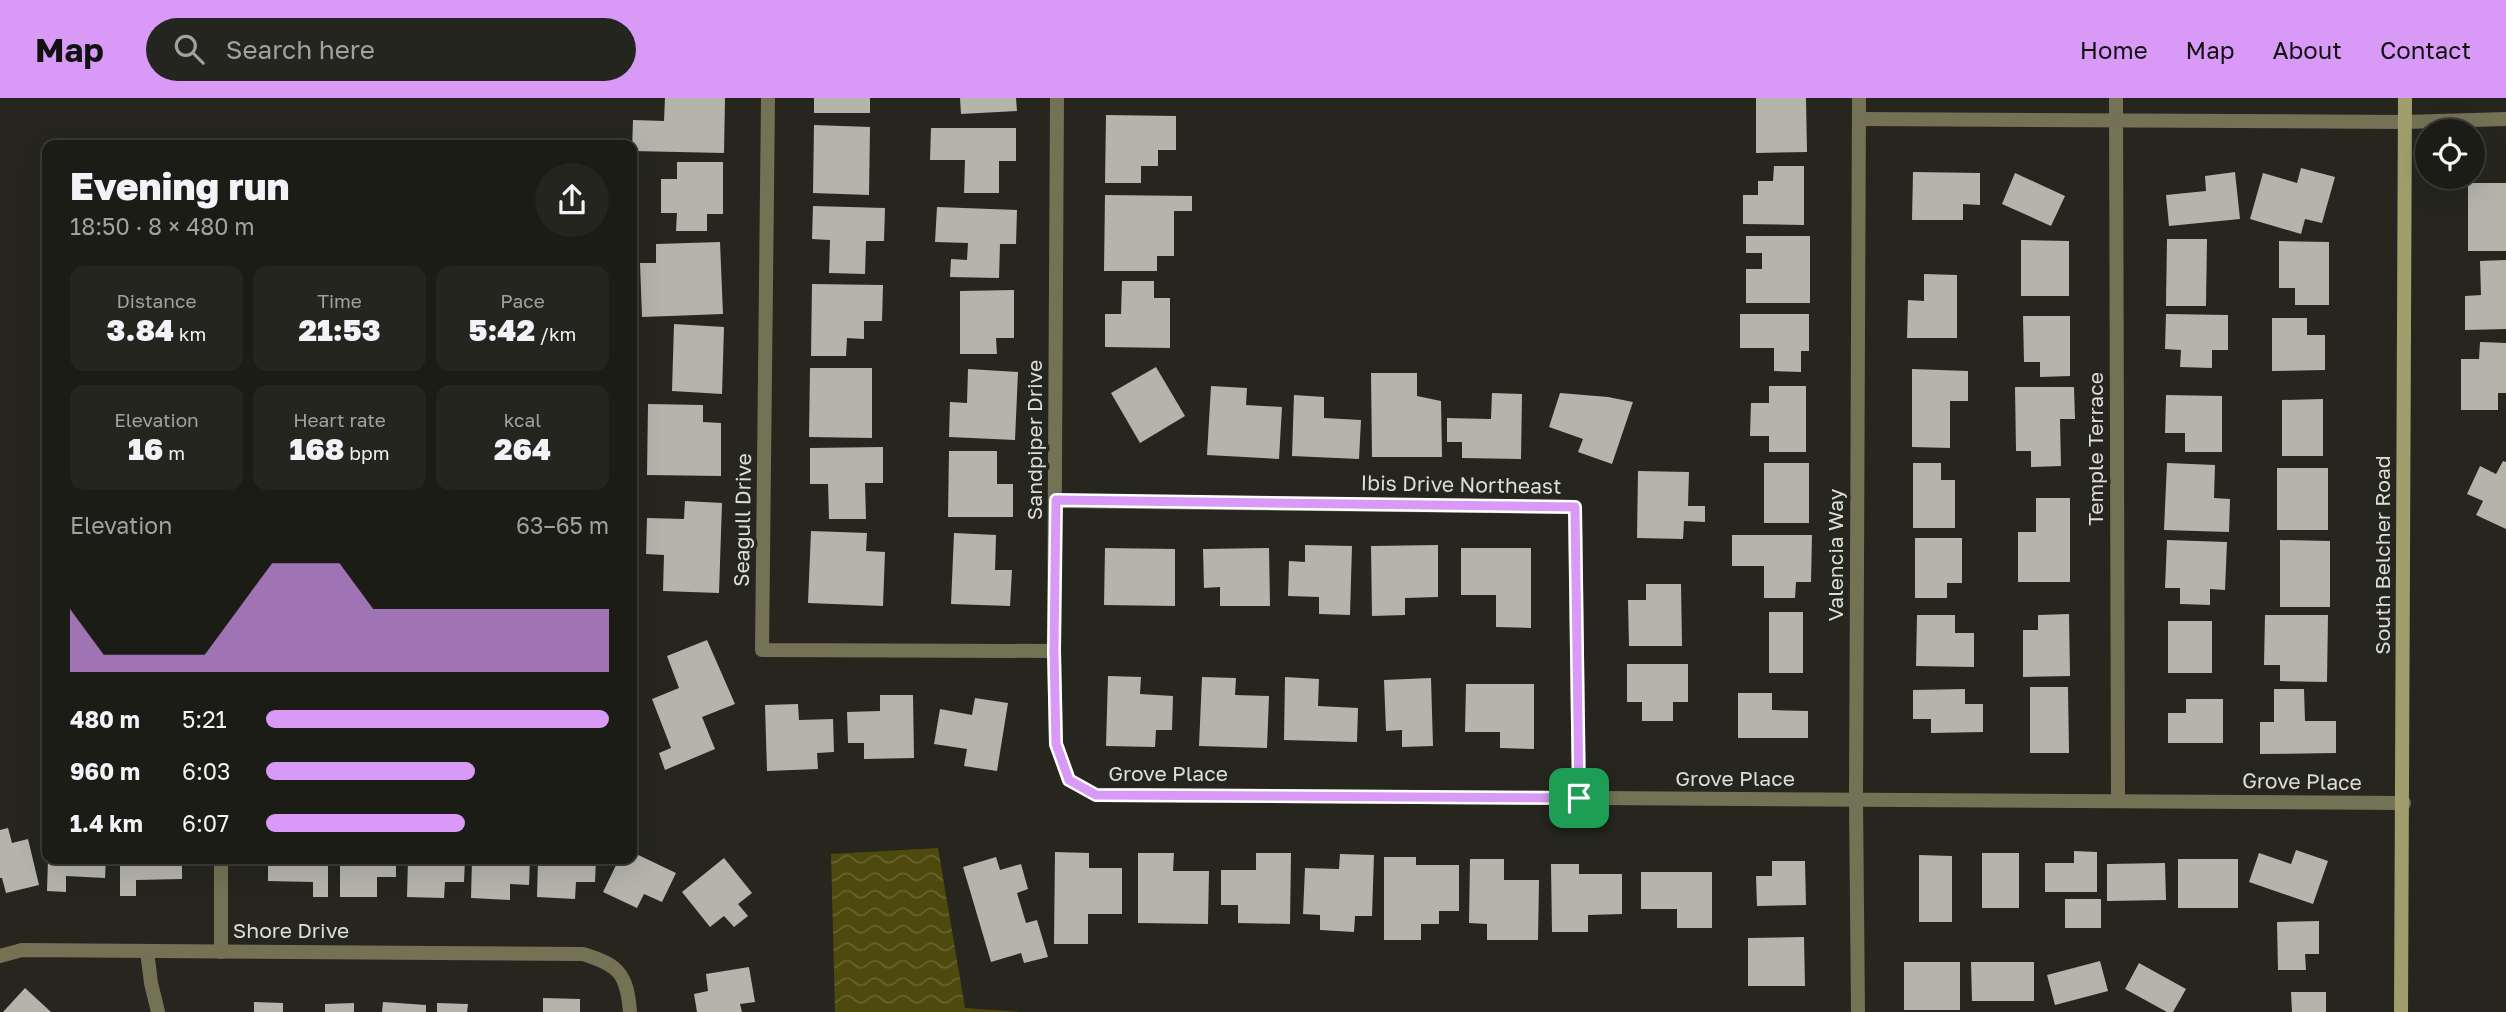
<!DOCTYPE html>
<meta charset="utf-8">
<style>
body{margin:0;font-family:"Golos Text",sans-serif;background:#252520;color:#f1f3f6;height:100vh;display:flex;flex-direction:column;font-size:26px;white-space:nowrap}
*{box-sizing:border-box;margin:0}
p{font-size:23px;color:#a0a1a1}
.icon{flex:none;width:38px;height:38px;fill:none;stroke:currentColor;stroke-width:2;stroke-linecap:round;stroke-linejoin:round}
.map{position:relative;flex:1;overflow:hidden}
.side{position:absolute;left:42px;top:42px;width:595px;height:724px;display:flex;flex-direction:column;background:#1c1c17;border-radius:14px;box-shadow:0 7px 28px #0002,0 0 0 2px #3a3a36}
.side>*{flex:none}
.buttons{position:absolute;left:2415px;top:21px;display:grid;gap:14px}
.buttons a{display:grid;place-items:center;width:70px;height:70px;border-radius:50%;background:#1c1c17;box-shadow:0 7px 28px #0002,0 0 0 2px #3a3a36;font-size:35px}
.pin{position:absolute;display:grid;place-items:center;width:60px;height:60px;color:#fff;margin:-30px;border-radius:14px;box-shadow:0 4px 10px #0006}
.round{display:grid;place-items:center;flex:none;width:74px;height:74px;border-radius:37px;background:#252520}
.head{display:flex;align-items:center;justify-content:space-between;height:119px;padding:0 28px}
h1{font-size:38px;font-weight:800;line-height:52px}
.stats{display:grid;grid-template-columns:repeat(3,1fr);gap:10px;height:119px;padding:7px 28px}
.stats div{display:grid;align-content:center;border-radius:14px;background:#252520;text-align:center}
.stats b{font-size:30px;font-weight:800}
.stats small{font-size:19px;font-weight:400}
.stats p{font-size:19px}
.chart{height:196px;padding:14px 28px}
.chart p{display:flex;justify-content:space-between}
.chart svg{width:100%;height:126px;margin-top:7px;fill:#d99af7;opacity:.7}
ul{padding:0 28px;list-style:none;font-size:23px}
li{display:grid;grid-template-columns:112px 84px 1fr;align-items:center;height:52px}
li i{height:18px;border-radius:9px;background:#d99af7}
header{display:flex;align-items:center;gap:42px;box-sizing:border-box;height:98px;padding:0 35px;background:#d99af7;color:#111}
header strong{font-size:33px}
nav{display:flex;gap:38px;margin-inline-start:auto;font-size:24px}
.search{width:490px;height:63px;background:#252520;display:flex;align-items:center;gap:18px;box-sizing:border-box;padding:0 24px;border-radius:38px;color:#a0a1a1;font-size:26px}
.map>svg:first-child{display:block}
</style>
<header>
<strong>Map</strong>
<div class="search"><svg class="icon" aria-label="search" viewBox="0 0 24 24"><circle cx="10" cy="10" r="6"/><path d="M15 15l6 6"/></svg>Search here</div>
<nav><a>Home</a><a>Map</a><a>About</a><a>Contact</a></nav>
</header>
<div class="map">
<svg width="2506" height="914" viewBox="0 0 2506 914">
<defs>
<pattern id="water-waves" width="16" height="10" patternUnits="userSpaceOnUse" patternTransform="scale(1.75)"><rect width="16" height="10" fill="#4e490d"/><path d="M0 5q4-4 8 0t8 0" fill="none" stroke="#676330"/></pattern>
</defs>
<rect width="100%" height="100%" fill="#26261f"/>
<!-- water -->
<path fill="url(#water-waves)" d="M 938,750 L 965,910 L 1021,914 L 835,914 L 831,756 Z"/>
<!-- building -->
<g fill="#b4b4ab">
<path d="M 665,0 L 725,0 L 724,55 L 632,53 L 633,22 L 664,23 Z"/>
<rect x="814" y="0" width="56" height="15"/>
<path d="M 960,0 L 1016,0 L 1017,13 L 961,16 Z"/>
<path d="M 1756,0 L 1806,0 L 1807,54 L 1756,55 Z"/>
<path d="M 1106,17 L 1176,18 L 1176,52 L 1158,52 L 1158,68 L 1141,68 L 1141,85 L 1105,85 Z"/>
<path d="M 814,27 L 870,29 L 869,97 L 813,95 Z"/>
<path d="M 931,30 L 1016,30 L 1016,63 L 999,63 L 999,95 L 964,95 L 965,62 L 930,62 Z"/>
<path d="M 677,64 L 723,64 L 723,116 L 707,116 L 707,133 L 676,133 L 677,115 L 661,115 L 661,81 L 677,81 Z"/>
<path d="M 1774,68 L 1804,68 L 1804,127 L 1743,126 L 1743,97 L 1758,97 L 1758,83 L 1773,83 Z"/>
<path d="M 2301,70 L 2335,79 L 2322,125 L 2305,121 L 2301,136 L 2250,121 L 2263,75 L 2297,85 Z"/>
<path d="M 1913,74 L 1980,75 L 1980,107 L 1963,106 L 1963,122 L 1912,122 Z"/>
<path d="M 2235,74 L 2240,121 L 2169,128 L 2166,97 L 2206,93 L 2205,78 Z"/>
<path d="M 2015,75 L 2065,98 L 2051,128 L 2002,106 Z"/>
<rect x="2468" y="85" width="38" height="68"/>
<path d="M 1105,97 L 1192,98 L 1192,113 L 1174,113 L 1174,158 L 1157,158 L 1157,173 L 1104,173 Z"/>
<path d="M 813,108 L 885,110 L 884,143 L 866,143 L 865,176 L 829,175 L 830,142 L 812,141 Z"/>
<path d="M 937,109 L 1017,112 L 1016,146 L 1000,146 L 999,180 L 950,179 L 951,161 L 967,162 L 968,145 L 935,144 Z"/>
<path d="M 1746,138 L 1810,138 L 1810,205 L 1746,205 L 1746,171 L 1762,171 L 1762,155 L 1746,155 Z"/>
<path d="M 2167,141 L 2207,141 L 2206,208 L 2166,208 Z"/>
<path d="M 2021,142 L 2069,143 L 2069,198 L 2021,198 Z"/>
<path d="M 2279,143 L 2329,144 L 2329,207 L 2295,207 L 2295,190 L 2279,190 Z"/>
<path d="M 720,144 L 723,216 L 642,219 L 640,165 L 656,165 L 656,146 Z"/>
<path d="M 2506,162 L 2506,231 L 2465,232 L 2465,198 L 2481,197 L 2480,163 Z"/>
<path d="M 1924,176 L 1957,177 L 1957,240 L 1907,240 L 1908,202 L 1924,203 Z"/>
<path d="M 1122,183 L 1154,183 L 1154,200 L 1170,200 L 1170,250 L 1105,249 L 1105,216 L 1121,216 Z"/>
<path d="M 812,186 L 883,187 L 882,223 L 864,223 L 864,241 L 847,240 L 846,258 L 811,258 Z"/>
<path d="M 1014,192 L 1014,240 L 996,240 L 997,256 L 960,256 L 960,193 Z"/>
<path d="M 1740,216 L 1809,216 L 1809,253 L 1801,253 L 1801,274 L 1774,273 L 1774,250 L 1740,250 Z"/>
<path d="M 2166,216 L 2228,217 L 2228,252 L 2212,252 L 2212,270 L 2180,269 L 2181,252 L 2165,251 Z"/>
<path d="M 2023,218 L 2070,218 L 2070,278 L 2040,279 L 2040,264 L 2024,264 Z"/>
<path d="M 2272,220 L 2307,220 L 2307,237 L 2325,237 L 2325,272 L 2272,273 Z"/>
<path d="M 674,226 L 724,229 L 722,296 L 672,293 Z"/>
<path d="M 2480,244 L 2506,245 L 2506,295 L 2498,295 L 2498,312 L 2461,312 L 2461,261 L 2479,261 Z"/>
<path d="M 1156,269 L 1185,318 L 1140,345 L 1111,295 Z"/>
<path d="M 810,270 L 872,270 L 872,340 L 809,339 Z"/>
<path d="M 968,271 L 1018,274 L 1015,342 L 949,339 L 950,304 L 967,305 Z"/>
<path d="M 1912,271 L 1968,273 L 1968,303 L 1950,303 L 1950,350 L 1912,349 Z"/>
<path d="M 1371,275 L 1417,275 L 1417,298 L 1441,303 L 1442,359 L 1372,359 Z"/>
<path d="M 1211,288 L 1247,290 L 1246,307 L 1282,309 L 1279,361 L 1207,357 Z"/>
<path d="M 1769,288 L 1806,288 L 1806,354 L 1769,354 L 1769,338 L 1750,338 L 1751,305 L 1769,305 Z"/>
<path d="M 2015,289 L 2074,289 L 2075,321 L 2060,321 L 2061,368 L 2031,369 L 2031,353 L 2016,353 Z"/>
<path d="M 1492,295 L 1522,296 L 1521,361 L 1462,360 L 1462,344 L 1447,344 L 1447,320 L 1491,321 Z"/>
<path d="M 1560,295 L 1608,299 L 1633,304 L 1612,366 L 1578,354 L 1583,341 L 1549,329 Z"/>
<path d="M 1294,297 L 1324,299 L 1324,320 L 1361,322 L 1359,361 L 1292,358 Z"/>
<path d="M 2166,297 L 2222,298 L 2222,354 L 2185,354 L 2185,335 L 2165,335 Z"/>
<path d="M 2323,301 L 2323,358 L 2282,358 L 2282,302 Z"/>
<path d="M 648,306 L 703,307 L 703,324 L 721,325 L 721,378 L 647,377 Z"/>
<path d="M 883,349 L 883,385 L 865,385 L 866,421 L 829,421 L 828,386 L 810,386 L 810,350 Z"/>
<path d="M 949,353 L 997,353 L 997,386 L 1013,386 L 1013,419 L 948,419 Z"/>
<path d="M 2503,363 L 2506,364 L 2506,431 L 2476,417 L 2483,403 L 2467,396 L 2480,368 L 2496,376 Z"/>
<rect x="1764" y="365" width="45" height="60"/>
<path d="M 1913,365 L 1941,365 L 1941,382 L 1955,382 L 1955,430 L 1913,430 Z"/>
<path d="M 2167,365 L 2215,367 L 2214,400 L 2230,401 L 2229,434 L 2164,432 Z"/>
<rect x="2277" y="370" width="51" height="62"/>
<path d="M 1638,373 L 1689,374 L 1688,408 L 1705,408 L 1705,424 L 1684,423 L 1683,441 L 1637,440 Z"/>
<path d="M 2036,400 L 2070,400 L 2070,484 L 2018,484 L 2018,434 L 2036,434 Z"/>
<path d="M 685,403 L 722,405 L 719,495 L 663,493 L 664,457 L 646,456 L 647,420 L 684,421 Z"/>
<path d="M 811,433 L 867,435 L 866,453 L 885,454 L 883,508 L 808,505 Z"/>
<path d="M 954,435 L 996,437 L 995,472 L 1012,472 L 1010,508 L 951,506 Z"/>
<path d="M 1732,437 L 1812,437 L 1811,484 L 1796,484 L 1795,500 L 1764,500 L 1764,468 L 1732,468 Z"/>
<path d="M 1915,440 L 1962,440 L 1962,485 L 1947,485 L 1947,500 L 1915,500 Z"/>
<path d="M 2167,442 L 2227,444 L 2225,492 L 2210,491 L 2210,507 L 2180,506 L 2180,490 L 2165,490 Z"/>
<path d="M 2280,442 L 2330,443 L 2330,509 L 2280,509 Z"/>
<path d="M 1305,447 L 1352,448 L 1350,517 L 1319,516 L 1319,499 L 1288,498 L 1289,463 L 1305,464 Z"/>
<path d="M 1438,447 L 1438,499 L 1405,500 L 1405,517 L 1372,518 L 1371,448 Z"/>
<path d="M 1105,450 L 1175,451 L 1175,508 L 1104,507 Z"/>
<path d="M 1269,450 L 1270,508 L 1220,508 L 1220,489 L 1204,490 L 1203,451 Z"/>
<path d="M 1461,450 L 1531,450 L 1531,530 L 1496,529 L 1496,497 L 1461,497 Z"/>
<path d="M 1646,486 L 1681,486 L 1682,548 L 1629,548 L 1628,502 L 1646,502 Z"/>
<rect x="1769" y="514" width="34" height="61"/>
<path d="M 2069,516 L 2070,578 L 2023,579 L 2023,532 L 2038,532 L 2038,517 Z"/>
<path d="M 1917,517 L 1955,517 L 1955,535 L 1974,535 L 1974,569 L 1916,568 Z"/>
<path d="M 2265,517 L 2328,517 L 2327,584 L 2280,583 L 2280,567 L 2264,567 Z"/>
<rect x="2168" y="523" width="44" height="52"/>
<path d="M 707,542 L 735,606 L 702,619 L 715,651 L 665,672 L 659,655 L 671,650 L 652,601 L 679,590 L 667,558 Z"/>
<path d="M 1627,566 L 1688,566 L 1688,604 L 1673,604 L 1673,623 L 1642,623 L 1642,604 L 1627,604 Z"/>
<path d="M 1108,578 L 1141,579 L 1140,596 L 1173,598 L 1172,632 L 1156,632 L 1155,649 L 1106,648 Z"/>
<path d="M 1202,579 L 1236,580 L 1235,597 L 1269,598 L 1267,650 L 1199,648 Z"/>
<path d="M 1285,579 L 1319,581 L 1318,608 L 1358,610 L 1357,644 L 1284,642 Z"/>
<path d="M 1431,580 L 1433,648 L 1402,649 L 1402,632 L 1386,633 L 1384,582 Z"/>
<path d="M 1466,586 L 1534,586 L 1534,651 L 1500,650 L 1500,634 L 1465,634 Z"/>
<path d="M 2030,589 L 2068,589 L 2069,655 L 2030,655 Z"/>
<path d="M 1965,591 L 1965,606 L 1983,606 L 1983,634 L 1931,635 L 1931,621 L 1913,621 L 1913,592 Z"/>
<path d="M 2274,591 L 2304,591 L 2305,623 L 2336,623 L 2336,655 L 2260,656 L 2260,624 L 2274,624 Z"/>
<path d="M 1738,595 L 1772,595 L 1772,612 L 1808,613 L 1808,640 L 1738,640 Z"/>
<path d="M 880,597 L 913,597 L 914,660 L 864,661 L 864,645 L 848,645 L 847,614 L 880,613 Z"/>
<path d="M 975,600 L 1008,605 L 997,673 L 964,668 L 967,651 L 934,646 L 940,611 L 972,617 Z"/>
<path d="M 2186,601 L 2223,601 L 2223,645 L 2168,645 L 2168,615 L 2186,615 Z"/>
<path d="M 798,606 L 799,622 L 833,621 L 834,654 L 817,655 L 818,671 L 767,673 L 765,607 Z"/>
<path d="M 8,730 L 12,745 L 28,741 L 39,787 L 6,795 L 2,780 L 0,780 L 0,732 Z"/>
<path d="M 2296,752 L 2328,763 L 2313,806 L 2249,784 L 2259,755 L 2291,766 Z"/>
<path d="M 2074,753 L 2097,754 L 2097,794 L 2045,794 L 2045,765 L 2074,765 Z"/>
<path d="M 632,754 L 676,775 L 662,804 L 644,796 L 637,810 L 603,794 L 619,761 L 632,761 Z"/>
<path d="M 1055,754 L 1089,755 L 1089,770 L 1122,770 L 1122,816 L 1088,816 L 1088,846 L 1054,846 Z"/>
<path d="M 1138,755 L 1174,755 L 1173,773 L 1209,773 L 1208,826 L 1138,825 Z"/>
<path d="M 1256,755 L 1291,755 L 1290,826 L 1238,825 L 1238,807 L 1221,807 L 1221,772 L 1256,772 Z"/>
<rect x="1982" y="755" width="37" height="55"/>
<path d="M 1340,756 L 1374,757 L 1372,818 L 1355,818 L 1354,834 L 1320,832 L 1320,817 L 1303,816 L 1305,770 L 1339,771 Z"/>
<path d="M 1919,757 L 1952,758 L 1952,824 L 1919,824 Z"/>
<path d="M 996,759 L 1000,772 L 1021,766 L 1028,791 L 1017,795 L 1026,825 L 1037,822 L 1048,859 L 1024,865 L 1021,855 L 991,864 L 963,769 Z"/>
<path d="M 1384,759 L 1416,759 L 1416,767 L 1459,767 L 1459,813 L 1439,813 L 1439,826 L 1421,826 L 1421,842 L 1384,842 Z"/>
<path d="M 724,760 L 752,795 L 738,806 L 748,818 L 734,829 L 724,818 L 710,829 L 682,794 Z"/>
<path d="M 48,761 L 106,761 L 105,780 L 66,778 L 66,794 L 47,793 Z"/>
<path d="M 120,761 L 182,761 L 182,781 L 136,782 L 136,798 L 120,798 Z"/>
<path d="M 268,761 L 328,761 L 328,799 L 313,799 L 313,784 L 268,783 Z"/>
<path d="M 340,761 L 396,761 L 396,779 L 377,779 L 377,799 L 340,799 Z"/>
<path d="M 408,761 L 465,761 L 464,784 L 445,784 L 444,800 L 407,799 Z"/>
<path d="M 472,761 L 530,761 L 529,787 L 510,786 L 510,802 L 471,800 Z"/>
<path d="M 538,761 L 596,761 L 595,784 L 576,784 L 575,801 L 537,799 Z"/>
<path d="M 1470,761 L 1504,761 L 1504,782 L 1539,782 L 1538,842 L 1487,842 L 1487,826 L 1469,825 Z"/>
<rect x="2178" y="761" width="60" height="49"/>
<path d="M 1772,763 L 1805,763 L 1806,807 L 1757,808 L 1756,778 L 1772,778 Z"/>
<path d="M 2165,765 L 2166,802 L 2107,803 L 2107,766 Z"/>
<path d="M 1551,766 L 1579,766 L 1579,776 L 1622,776 L 1622,816 L 1588,817 L 1588,834 L 1552,834 Z"/>
<path d="M 1641,774 L 1712,774 L 1712,830 L 1677,830 L 1677,811 L 1641,811 Z"/>
<rect x="2065" y="801" width="36" height="29"/>
<path d="M 2319,823 L 2319,856 L 2305,856 L 2306,872 L 2278,872 L 2277,824 Z"/>
<path d="M 1804,839 L 1805,888 L 1748,888 L 1748,840 Z"/>
<path d="M 2100,863 L 2108,893 L 2055,907 L 2047,877 Z"/>
<rect x="1904" y="864" width="56" height="48"/>
<path d="M 1971,864 L 2034,864 L 2034,903 L 1972,903 Z"/>
<path d="M 2139,865 L 2186,891 L 2173,914 L 2167,914 L 2125,891 Z"/>
<path d="M 749,869 L 755,904 L 740,906 L 742,914 L 697,914 L 694,896 L 708,893 L 706,876 Z"/>
<path d="M 25,890 L 51,914 L 3,914 Z"/>
<path d="M 2291,894 L 2326,894 L 2326,914 L 2292,914 Z"/>
<path d="M 543,900 L 580,901 L 580,914 L 543,914 Z"/>
<path d="M 254,904 L 283,905 L 283,914 L 254,914 Z"/>
<path d="M 383,904 L 426,907 L 426,914 L 382,914 Z"/>
<path d="M 354,905 L 354,914 L 325,914 L 325,906 Z"/>
<path d="M 437,905 L 468,906 L 467,914 L 437,914 Z"/>
</g>
<g fill="none" stroke-linecap="round" stroke-linejoin="round">
<!-- minor -->
<g stroke="#747255" stroke-width="14">
<path d="M 768,0 L 762,552 L 1054,553"/>
<path d="M 1057,0 L 1054,553 L 1056,646 L 1069,682 L 1096,697 L 2404,705"/>
<path d="M 2116,0 L 2118,703"/>
<path d="M 1859,21 L 2405,24 L 2506,21"/>
<path d="M 1056,403 L 1575,409 L 1579,700"/>
<path d="M 221,761 L 221,854"/>
<path d="M 147,853 L 151,885 L 158,914"/>
<path d="M 0,858 L 22,852 L 583,856 C 619,867 627,876 630,914"/>
<path d="M 1858,914 L 1856,702 L 1859,0"/>
</g>
<!-- secondary -->
<path stroke="#a19e6e" stroke-width="14" d="M 2401,914 L 2405,0"/>
</g>
<g fill="none" stroke-linecap="round" stroke-linejoin="round">
<!-- route casing -->
<g stroke="#fff" stroke-width="14">
<path id="route" d="M 1056,402 L 1575,409 L 1579,700 L 1096,697 L 1069,682 L 1056,646 L 1054,553 Z"/>
</g>
<!-- route -->
<use href="#route" stroke="#d99af7" stroke-width="9"/>
</g>
<g text-anchor="middle" stroke-width="7" stroke-linejoin="round" paint-order="stroke">
<!-- street labels -->
<g font-size="21" fill="#deded9" stroke="#26261f">
<text transform="translate(1035 342) rotate(-90)" y="7">Sandpiper Drive</text>
<text transform="translate(2096 351) rotate(-90)" y="7">Temple Terrace</text>
<text transform="translate(1461 387) rotate(1)" y="7">Ibis Drive Northeast</text>
<text transform="translate(743 422) rotate(-89)" y="7">Seagull Drive</text>
<text transform="translate(1836 457) rotate(-90)" y="7">Valencia Way</text>
<text transform="translate(2383 457) rotate(-90)" y="7">South Belcher Road</text>
<text x="1168" y="683">Grove Place</text>
<text x="1735" y="688">Grove Place</text>
<text transform="translate(2302 684) rotate(1)" y="7">Grove Place</text>
<text x="291" y="840">Shore Drive</text>
</g>
</g>
</svg>
<div class="buttons">
<a><svg class="icon" aria-label="locate" viewBox="0 0 24 24"><circle cx="12" cy="12" r="6"/><path d="M12 2v4M12 18v4M2 12h4M18 12h4"/></svg></a>
</div>
<div class="pin" style="left:1579px;top:700px;background:#1e9e55"><svg class="icon" aria-label="arrive" viewBox="0 0 24 24"><path d="M6 21V4h12l-3 4 3 4H6"/></svg></div>
<section class="side">
<div class="head"><div><h1>Evening run</h1><p>18:50 · 8 × 480 m</p></div><a class="round"><svg class="icon" aria-label="share" viewBox="0 0 24 24"><path d="M12 15V3M7 8l5-5 5 5M5 13v7h14v-7"/></svg></a></div>
<div class="stats">
<div><p>Distance</p><b>3.84<small> km</small></b></div>
<div><p>Time</p><b>21:53</b></div>
<div><p>Pace</p><b>5:42<small> /km</small></b></div>
</div>
<div class="stats">
<div><p>Elevation</p><b>16<small> m</small></b></div>
<div><p>Heart rate</p><b>168<small> bpm</small></b></div>
<div><p>kcal</p><b>264</b></div>
</div>
<div class="chart"><p><span>Elevation</span>63–65 m</p>
<svg viewBox="0 0 160 44" preserveAspectRatio="none"><path d="M0 44V22L10 38L20 38L30 38L40 38L50 22L60 6L70 6L80 6L90 22L100 22L110 22L120 22L130 22L140 22L150 22L160 22V44z"/></svg>
</div>
<ul>
<li><b>480 m</b>5:21<i style="width:100%"></i></li>
<li><b>960 m</b>6:03<i style="width:61%"></i></li>
<li><b>1.4 km</b>6:07<i style="width:58%"></i></li>
</ul>
</section>
</div>
